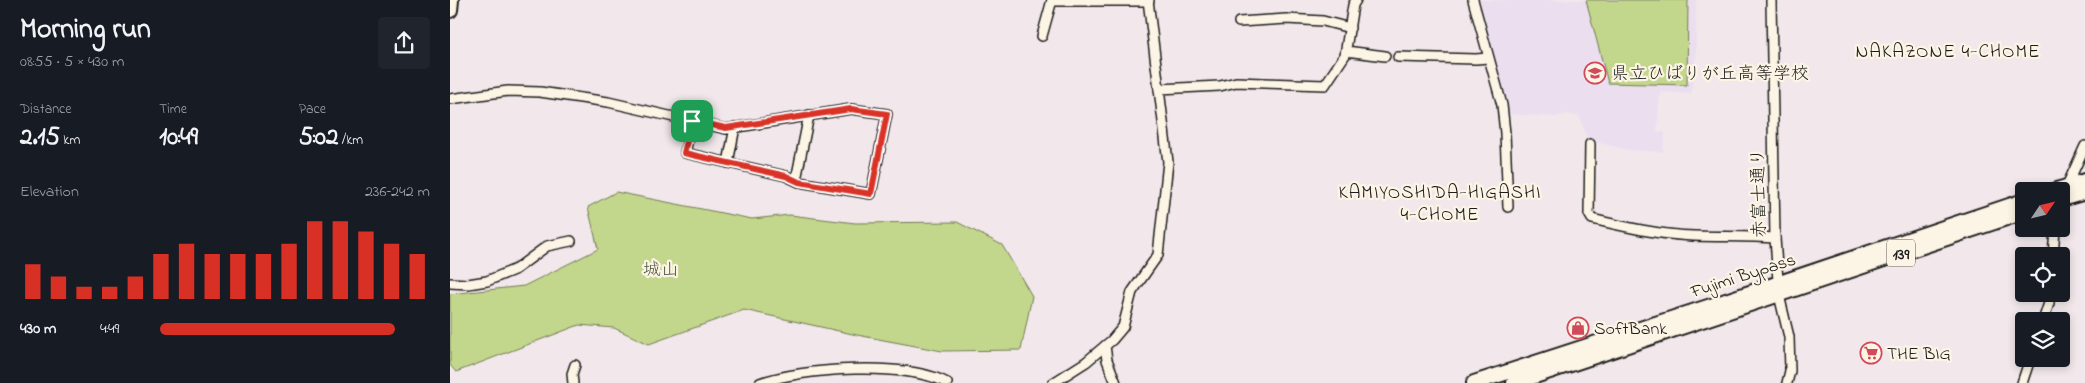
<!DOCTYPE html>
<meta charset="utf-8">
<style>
body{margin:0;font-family:"Indie Flower","Klee One",sans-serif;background:#20242c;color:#f1f3f6;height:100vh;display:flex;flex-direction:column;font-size:19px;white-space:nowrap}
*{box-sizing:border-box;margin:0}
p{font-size:16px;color:#9ea1a6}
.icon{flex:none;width:28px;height:28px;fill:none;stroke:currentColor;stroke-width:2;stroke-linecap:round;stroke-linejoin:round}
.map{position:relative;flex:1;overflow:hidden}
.details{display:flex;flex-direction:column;background:#171b24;width:450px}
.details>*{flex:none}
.needle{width:32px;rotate:55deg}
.fabs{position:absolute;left:1565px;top:182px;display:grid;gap:10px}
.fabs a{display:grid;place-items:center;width:55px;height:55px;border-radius:5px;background:#171b24;box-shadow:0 2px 8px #0003;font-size:25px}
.pin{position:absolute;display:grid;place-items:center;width:42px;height:42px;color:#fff;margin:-21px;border-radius:10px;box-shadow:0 2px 8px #0006}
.round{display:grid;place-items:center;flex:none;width:52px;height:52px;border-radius:5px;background:#20242c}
.overview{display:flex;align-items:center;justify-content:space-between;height:85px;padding:0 20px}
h1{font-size:28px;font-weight:800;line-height:38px}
.figures{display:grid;grid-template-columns:repeat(3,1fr);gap:8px;height:85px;padding:5px 20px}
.figures div{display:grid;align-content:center}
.figures b{font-size:25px;font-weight:800}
.figures small{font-size:14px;font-weight:400}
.figures p{font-size:14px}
.chart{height:140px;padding:10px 20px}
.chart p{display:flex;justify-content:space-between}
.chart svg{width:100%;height:90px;margin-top:5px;stroke:#d93025;stroke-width:6}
ul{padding:0 20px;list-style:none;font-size:16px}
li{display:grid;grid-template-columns:80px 60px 1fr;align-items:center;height:38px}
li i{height:12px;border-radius:6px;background:#d93025}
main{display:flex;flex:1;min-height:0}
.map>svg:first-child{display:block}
</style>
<main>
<section class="details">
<div class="overview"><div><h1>Morning run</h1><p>08:55 · 5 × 430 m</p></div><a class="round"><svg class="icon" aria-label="share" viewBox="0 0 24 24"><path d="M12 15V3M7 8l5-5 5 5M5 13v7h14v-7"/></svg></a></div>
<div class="figures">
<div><p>Distance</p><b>2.15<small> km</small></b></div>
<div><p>Time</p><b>10:49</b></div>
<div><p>Pace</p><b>5:02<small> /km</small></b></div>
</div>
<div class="chart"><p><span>Elevation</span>236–242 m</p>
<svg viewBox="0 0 160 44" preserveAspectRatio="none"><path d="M5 44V27M15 44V33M25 44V38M35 44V38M45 44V33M55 44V22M65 44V17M75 44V22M85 44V22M95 44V22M105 44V17M115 44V6M125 44V6M135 44V11M145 44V17M155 44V22"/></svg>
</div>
<ul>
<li><b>430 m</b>4:49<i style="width:87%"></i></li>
</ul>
</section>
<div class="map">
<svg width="1635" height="383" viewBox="0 0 1635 383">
<rect width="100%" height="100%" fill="#f2e8eb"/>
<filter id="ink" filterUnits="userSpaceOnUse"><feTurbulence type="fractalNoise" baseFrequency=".02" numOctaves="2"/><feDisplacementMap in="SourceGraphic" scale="10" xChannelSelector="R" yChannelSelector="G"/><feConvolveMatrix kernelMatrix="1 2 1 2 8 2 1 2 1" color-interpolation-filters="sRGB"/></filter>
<g filter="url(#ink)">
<!-- built -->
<path fill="#ebdeef" d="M 1028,0 L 1246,0 L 1246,55 L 1241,94 L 1210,92 L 1207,132 L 1215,132 L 1213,152 L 1178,150 L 1138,140 L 1129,116 L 1116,114 L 1106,117 L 1057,114 Z"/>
<!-- green -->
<g fill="#c3d78c" stroke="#707a54">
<path d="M 1136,0 L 1238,0 L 1237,85 L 1158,83 Z"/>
<path d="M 166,192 L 302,219 L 340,215 L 405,223 L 507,222 L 552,245 L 582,296 L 571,350 L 492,351 L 407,335 L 294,310 L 199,344 L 164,328 L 129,325 L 6,372 L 0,365 L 0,294 L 74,286 L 148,249 L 138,207 Z"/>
</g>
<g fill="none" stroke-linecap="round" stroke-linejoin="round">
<!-- minor casing -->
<g stroke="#1c1c1c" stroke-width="12">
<g id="minor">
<path d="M 1023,0 L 1052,105 L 1055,133 L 1058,207"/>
<path d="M 1321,0 L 1325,238 L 1329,295 L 1339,337 L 1340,371 L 1337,383"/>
<path d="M 602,1 L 699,1"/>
<path d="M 789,22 L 836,19 L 873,21 L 900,28"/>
<path d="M 592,36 L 602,0"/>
<path d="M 896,51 L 935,56"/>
<path d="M 948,57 L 1026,59 L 1038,58"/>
<path d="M 709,89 L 770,86 L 786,82 L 875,85 L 895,55 L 903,5 L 906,0"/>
<path d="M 0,99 L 58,91 L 90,92 L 158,102 L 276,129 L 401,109 L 437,114 L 421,194 L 349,182 L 336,176 L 235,153 L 242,121"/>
<path d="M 1140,144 L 1139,214 L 1142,219 C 1175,227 1210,235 1244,236 C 1271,237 1298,236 1325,238"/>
<path d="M 278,163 L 285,127"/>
<path d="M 346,180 L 359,115"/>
<path d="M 1615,190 L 1635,146"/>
<path d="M 1603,256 L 1605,229"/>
<path d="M 0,283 L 18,284 L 37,281 L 66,269 L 97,246 L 121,241"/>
<path d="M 1593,321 L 1599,303 L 1599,294"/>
<path d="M 655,346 L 657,360 L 666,383"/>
<path d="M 123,383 L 122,374 L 125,365"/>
<path d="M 310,383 C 351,368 458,361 497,383"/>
<path d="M 603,383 L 636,362 L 662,340 L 673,327 L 682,292 L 708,255 L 718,162 L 698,0"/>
<path d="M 1572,383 L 1580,359"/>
</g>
</g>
<!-- highway casing -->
<g stroke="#1c1c1c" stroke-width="18">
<g id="highway">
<path d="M 0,10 L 1,0"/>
<path d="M 1604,191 L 1635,181"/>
<path d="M 1611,199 L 1635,192"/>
<path d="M 1024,383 L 1258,307 L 1574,201"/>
<path d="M 1064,383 L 1574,212"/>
</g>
</g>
<!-- minor -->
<use href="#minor" stroke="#fcf5e5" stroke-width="9"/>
<!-- highway -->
<use href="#highway" stroke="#fcf5e5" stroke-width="14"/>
</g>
</g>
<g fill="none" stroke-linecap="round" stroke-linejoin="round" filter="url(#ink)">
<!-- route casing -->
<g stroke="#fff" stroke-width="10">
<path id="route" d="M 401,109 L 437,114 L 421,194 L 349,182 L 336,176 L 234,153 L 242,121 L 276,128 Z"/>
</g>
<!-- route -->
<use href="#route" stroke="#d93025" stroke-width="6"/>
</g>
<!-- icons -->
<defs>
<g id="school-ring" transform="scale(1.125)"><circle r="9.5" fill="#fcf5e5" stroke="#d1495b" stroke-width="1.5"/><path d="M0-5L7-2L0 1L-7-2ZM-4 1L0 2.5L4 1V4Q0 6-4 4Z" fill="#d1495b"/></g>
<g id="shop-ring" transform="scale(1.125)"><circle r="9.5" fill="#fcf5e5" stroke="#d1495b" stroke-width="1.5"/><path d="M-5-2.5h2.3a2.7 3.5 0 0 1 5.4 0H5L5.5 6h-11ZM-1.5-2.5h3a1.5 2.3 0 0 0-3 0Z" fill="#d1495b"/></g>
<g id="supermarket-ring" transform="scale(1.125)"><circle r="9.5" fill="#fcf5e5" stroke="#d1495b" stroke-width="1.5"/><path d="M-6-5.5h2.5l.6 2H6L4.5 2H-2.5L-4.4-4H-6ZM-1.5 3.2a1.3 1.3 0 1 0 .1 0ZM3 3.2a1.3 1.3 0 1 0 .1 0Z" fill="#d1495b"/></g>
</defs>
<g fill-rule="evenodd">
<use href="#school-ring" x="1145" y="73"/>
<use href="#shop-ring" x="1128" y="328"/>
<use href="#supermarket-ring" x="1421" y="353"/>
</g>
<g text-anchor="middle" stroke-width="4.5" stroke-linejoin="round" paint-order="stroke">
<!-- shield labels -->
<rect fill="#fcf5e5" stroke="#5f5d58" stroke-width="1" x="1437" y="239.5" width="28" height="27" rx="4"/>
<g font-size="16" font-weight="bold" fill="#1c1c1c">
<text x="1451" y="259">139</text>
</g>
<!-- poi labels -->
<g font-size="18" fill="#1c1c1c" stroke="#fcf5e5" text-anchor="start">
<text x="1161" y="79">県立ひばりが丘高等学校</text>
<text x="1144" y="334">SoftBank</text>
<text x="1437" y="359">THE BIG</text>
</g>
<!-- street labels -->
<g font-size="18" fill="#1c1c1c" stroke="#fcf5e5">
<text transform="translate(1308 193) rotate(-91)" y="6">赤富士通り</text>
<text transform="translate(1293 275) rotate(-18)" y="6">Fujimi Bypass</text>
</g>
<!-- park labels -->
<g font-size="18" fill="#4e543e" stroke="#fcf5e5">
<text x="211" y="275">城山</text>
</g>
<!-- neighbourhood labels -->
<g font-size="19" letter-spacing="1" fill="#1c1c1c" stroke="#fcf5e5">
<text x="1498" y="57">NAKAZONE 4-CHOME</text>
<text x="990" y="198">KAMIYOSHIDA-HIGASHI<tspan x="990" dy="22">4-CHOME</tspan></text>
</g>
</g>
</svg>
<div class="fabs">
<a><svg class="needle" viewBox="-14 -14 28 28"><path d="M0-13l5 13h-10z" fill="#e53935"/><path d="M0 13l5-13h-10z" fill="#9ea1a6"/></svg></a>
<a><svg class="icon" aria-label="locate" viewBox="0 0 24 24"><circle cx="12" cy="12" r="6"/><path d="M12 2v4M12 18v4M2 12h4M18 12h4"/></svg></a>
<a><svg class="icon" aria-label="layers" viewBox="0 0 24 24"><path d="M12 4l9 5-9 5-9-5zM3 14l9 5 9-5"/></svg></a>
</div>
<div class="pin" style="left:242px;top:121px;background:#1e9e55"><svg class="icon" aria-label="arrive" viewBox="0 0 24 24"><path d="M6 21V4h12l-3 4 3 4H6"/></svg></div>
</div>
</main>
